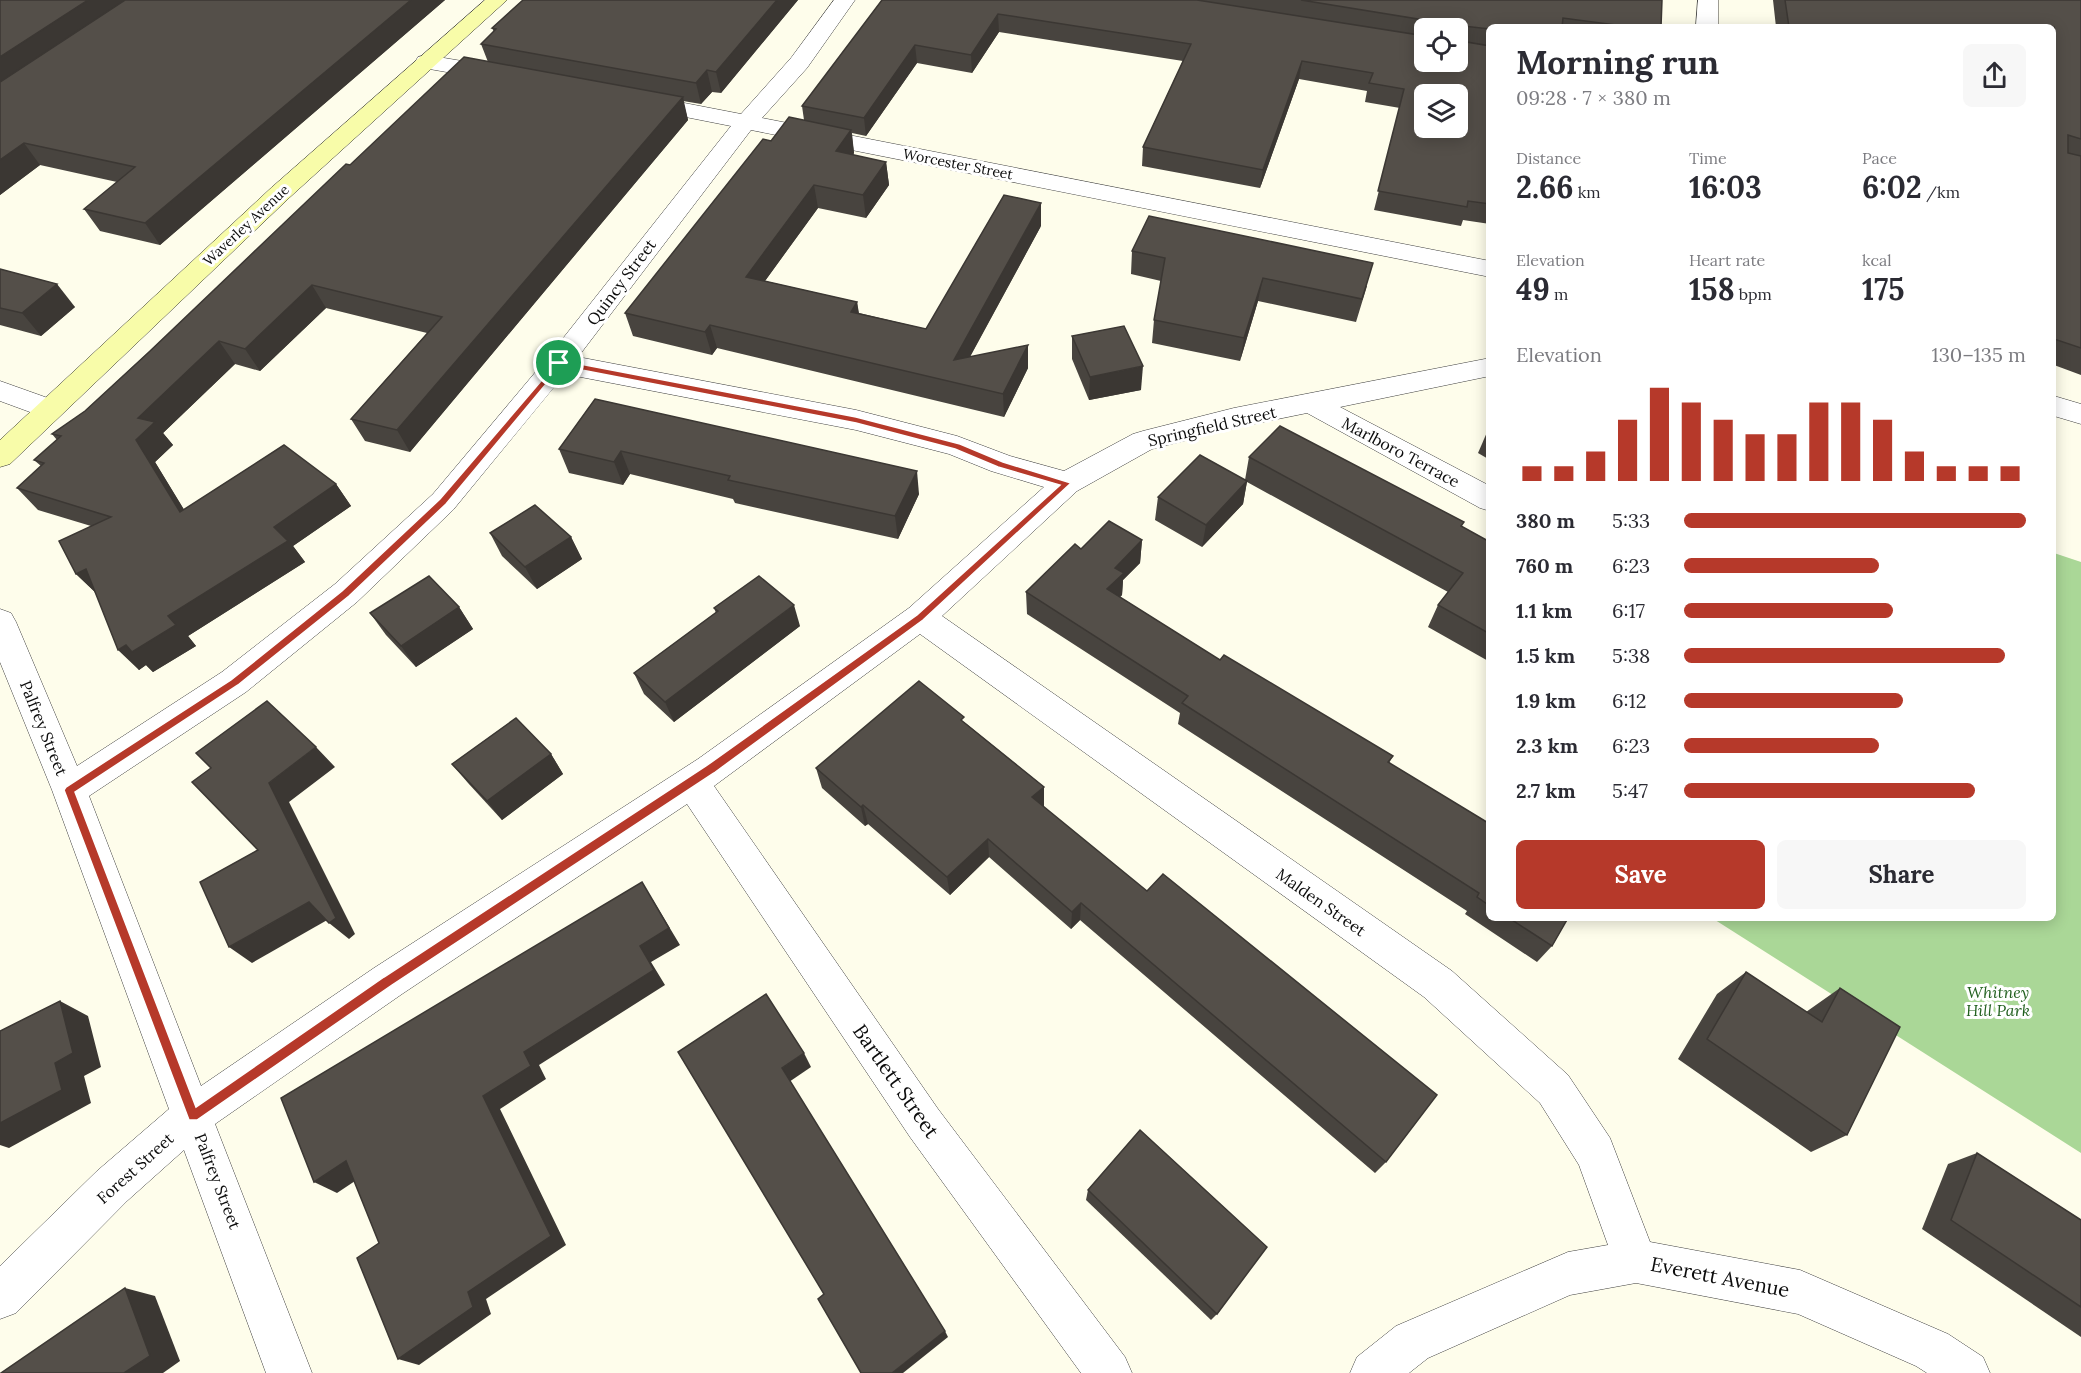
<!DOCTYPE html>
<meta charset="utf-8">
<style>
body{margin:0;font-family:Lora,serif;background:#f7f7f7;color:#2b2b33;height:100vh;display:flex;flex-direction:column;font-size:22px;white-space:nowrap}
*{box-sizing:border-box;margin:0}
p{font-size:20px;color:#7c7c81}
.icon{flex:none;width:33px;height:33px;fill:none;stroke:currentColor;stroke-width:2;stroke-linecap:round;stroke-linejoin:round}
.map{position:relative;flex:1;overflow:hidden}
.sheet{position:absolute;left:1486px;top:24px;width:570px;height:897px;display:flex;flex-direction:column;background:#fff;border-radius:9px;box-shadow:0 3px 15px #0003}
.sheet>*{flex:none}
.controls{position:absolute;left:1414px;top:18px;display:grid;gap:12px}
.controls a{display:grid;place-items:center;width:54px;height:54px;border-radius:9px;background:#fff;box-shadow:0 3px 15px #0003;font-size:30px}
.pin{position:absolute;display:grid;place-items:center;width:51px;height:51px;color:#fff;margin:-26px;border:3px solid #fff;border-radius:50%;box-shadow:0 2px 6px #0007}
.round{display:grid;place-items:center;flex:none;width:63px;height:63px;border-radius:9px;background:#f7f7f7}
.headline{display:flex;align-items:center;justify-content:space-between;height:102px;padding:0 30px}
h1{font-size:33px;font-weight:800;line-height:45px}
.figures{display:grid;grid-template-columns:repeat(3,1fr);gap:9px;height:102px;padding:6px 30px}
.figures div{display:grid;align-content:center}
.figures b{font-size:30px;font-weight:800}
.figures small{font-size:16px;font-weight:400}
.figures p{font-size:16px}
.chart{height:168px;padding:12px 30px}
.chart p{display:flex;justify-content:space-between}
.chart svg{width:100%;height:108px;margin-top:6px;stroke:#b6392a;stroke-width:6}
.primary-button{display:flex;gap:12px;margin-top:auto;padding:12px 30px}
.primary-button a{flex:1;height:69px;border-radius:9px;background:#b6392a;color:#fff;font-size:24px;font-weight:800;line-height:69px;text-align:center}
.primary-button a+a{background:#f7f7f7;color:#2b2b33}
ul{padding:0 30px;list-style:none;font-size:20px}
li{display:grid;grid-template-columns:96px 72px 1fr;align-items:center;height:45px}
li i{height:15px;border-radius:8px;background:#b6392a}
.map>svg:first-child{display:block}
</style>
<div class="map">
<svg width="2081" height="1373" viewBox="0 0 2081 1373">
<rect width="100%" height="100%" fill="#fefdeb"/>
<!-- forest -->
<path fill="#aad797" d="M 2054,553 L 2081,562 L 2081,1153 L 1712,918 L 2054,918 Z"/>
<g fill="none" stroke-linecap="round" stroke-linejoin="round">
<!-- street casing -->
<g stroke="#3f3f3f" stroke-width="1">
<g id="street">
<path d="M 834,0 L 855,0 L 807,68 L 762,118 L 1490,261 L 1490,277 L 751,130 L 578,357 L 856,410 L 957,436 L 1010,456 L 1064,471 L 1133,434 L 1143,431 L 1234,408 L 1490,358 L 1490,376 L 1340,407 L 1490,486 L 1490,511 L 1480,508 L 1307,413 L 1234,428 L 1152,449 L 1077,491 L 942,616 L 1452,971 L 1568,1075 L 1610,1138 L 1650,1242 L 1800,1270 L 1948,1334 L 1983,1357 L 1990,1373 L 1927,1373 L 1916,1366 L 1798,1314 L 1636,1283 L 1570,1295 L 1428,1358 L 1409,1373 L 1350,1373 L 1357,1357 L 1396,1326 L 1568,1252 L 1608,1245 L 1579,1165 L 1540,1103 L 1424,997 L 920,634 L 714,786 L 938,1109 L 1125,1357 L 1132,1373 L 1081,1373 L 910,1137 L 687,804 L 402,994 L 215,1124 L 312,1373 L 266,1373 L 184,1150 L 127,1201 L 16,1313 L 0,1319 L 0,1266 L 97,1171 L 169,1109 L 52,790 L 0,662 L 0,609 L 11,613 L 16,622 L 77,766 L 222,672 L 335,584 L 433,494 L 549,356 L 731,126 L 635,107 L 632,102 L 635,97 L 643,95 L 741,114 L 791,58 ZM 565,374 L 856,430 L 949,454 L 991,471 L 1044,487 L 909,608 L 698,759 L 374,968 L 201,1086 L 89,796 L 246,692 L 357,602 L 453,510 Z"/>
<path d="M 1698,0 L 1718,0 L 1718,27 L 1696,27 Z"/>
<path d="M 426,55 L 498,67 L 506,69 L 509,74 L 506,79 L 498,81 L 418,67 L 415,62 L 418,57 Z"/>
<path d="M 0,381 L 59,402 L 63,409 L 59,416 L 49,419 L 0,401 Z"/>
<path d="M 2054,396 L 2081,404 L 2081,424 L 2054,416 Z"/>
</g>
</g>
<!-- secondary casing -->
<g stroke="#2e2e2e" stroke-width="1">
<path id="secondary" d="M 485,0 L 507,0 L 289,198 L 10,464 L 0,467 L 0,440 L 271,188 Z"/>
</g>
<!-- street -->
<use href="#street" fill="#fff" fill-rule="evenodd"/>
<!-- secondary -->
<use href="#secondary" fill="#f8fca9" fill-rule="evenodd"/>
</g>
<!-- wall -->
<g fill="#48443f" fill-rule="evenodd">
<path d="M 0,0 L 445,0 L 160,245 L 100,231 L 84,209 L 117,182 L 40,165 L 0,195 Z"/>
<path d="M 523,0 L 798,0 L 721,93 L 712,92 L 701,104 L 683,101 L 688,120 L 410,452 L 365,441 L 351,419 L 427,333 L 326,308 L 260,371 L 235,364 L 163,433 L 173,445 L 155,462 L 184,510 L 336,484 L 351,506 L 293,546 L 305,562 L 188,636 L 196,646 L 153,672 L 146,665 L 139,670 L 94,591 L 76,574 L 91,526 L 38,510 L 17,488 L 41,466 L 34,460 L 57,440 L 52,434 L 85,411 L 350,165 L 488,62 L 481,44 L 494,32 L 492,28 Z"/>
<path d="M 882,0 L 1662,0 L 1661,27 L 1490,27 L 1490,224 L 1463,220 L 1461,226 L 1374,210 L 1400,108 L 1365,102 L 1367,91 L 1299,79 L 1260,188 L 1142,166 L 1143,147 L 1183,61 L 999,32 L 972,73 L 917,63 L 866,136 L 852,133 L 854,153 L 853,155 L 886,162 L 889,185 L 866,218 L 818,208 L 765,281 L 857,302 L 859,313 L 926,329 L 1041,226 L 970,357 L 1028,345 L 1028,368 L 1004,417 L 717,348 L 712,355 L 633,336 L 625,313 L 771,141 L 804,120 L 802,106 ZM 1425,28 L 1458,28 L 1425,62 Z"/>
<path d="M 1773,0 L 2081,0 L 2081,375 L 2054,365 L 2054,27 L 1776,27 Z"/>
<path d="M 1132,251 L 1367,286 L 1356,322 L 1258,301 L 1240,361 L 1152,343 L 1154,320 L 1161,281 L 1131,274 Z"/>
<path d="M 0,269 L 75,307 L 41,336 L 0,325 Z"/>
<path d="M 1072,336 L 1141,390 L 1089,400 L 1072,359 Z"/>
<path d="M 595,399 L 919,494 L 898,539 L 735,503 L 733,499 L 630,474 L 623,485 L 569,473 L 559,449 Z"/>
<path d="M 1490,428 L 1490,460 L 1478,453 L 1488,430 Z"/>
<path d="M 1249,457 L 1462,527 L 1490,542 L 1490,662 L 1428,627 L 1438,605 L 1448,592 L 1247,482 L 1243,504 L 1202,547 L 1155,520 L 1158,497 L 1245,480 Z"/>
<path d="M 490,533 L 571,537 L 582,559 L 537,589 L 502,556 Z"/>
<path d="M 1142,540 L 1140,563 L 1123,580 L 1122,595 L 1120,597 L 1220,660 L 1393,756 L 1389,763 L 1490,824 L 1490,918 L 1568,918 L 1552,946 L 1537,962 L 1465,914 L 1467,911 L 1178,724 L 1180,713 L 1027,614 L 1026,592 L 1081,549 Z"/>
<path d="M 459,607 L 473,629 L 416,667 L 386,635 L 370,613 Z"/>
<path d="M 714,608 L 800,626 L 674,722 L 644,694 L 634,673 L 716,613 Z"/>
<path d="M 964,722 L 1044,787 L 1043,806 L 1386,1162 L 1375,1173 L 1080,920 L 1071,929 L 989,857 L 950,895 L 868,824 L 865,826 L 822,788 L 816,768 Z"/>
<path d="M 551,754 L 563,774 L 502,820 L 468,783 L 452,764 Z"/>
<path d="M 1746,972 L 1806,1012 L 1840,988 L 1847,1135 L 1811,1152 L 1678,1059 L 1717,994 Z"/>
<path d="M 1977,1153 L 2081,1220 L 2081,1337 L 1922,1229 L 1948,1164 Z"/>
<path d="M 1088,1190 L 1217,1314 L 1211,1320 L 1086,1200 Z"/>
</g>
<!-- shaded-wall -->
<g fill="#3b3733">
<path d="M 88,0 L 135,0 L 0,89 L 0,57 Z"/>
<path d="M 411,0 L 445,0 L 160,245 L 145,223 Z"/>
<path d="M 777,0 L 798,0 L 721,93 L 716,72 Z"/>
<path d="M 998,14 L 999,32 L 972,73 L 971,55 Z"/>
<path d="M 915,45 L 917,63 L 866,136 L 864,118 Z"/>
<path d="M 1302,61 L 1299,79 L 1260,188 L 1263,170 Z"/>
<path d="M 707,70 L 712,92 L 701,104 L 696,83 Z"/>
<path d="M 683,97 L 688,120 L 410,452 L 397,430 Z"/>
<path d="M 851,130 L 854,153 L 839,175 L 836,151 Z"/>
<path d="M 24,143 L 40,165 L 0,195 L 0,160 Z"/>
<path d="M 886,162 L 889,185 L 866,218 L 863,195 Z"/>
<path d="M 814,185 L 818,208 L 751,300 L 746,277 Z"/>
<path d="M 1041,203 L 1041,226 L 956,382 L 954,360 Z"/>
<path d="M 1263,278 L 1258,301 L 1240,361 L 1244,338 Z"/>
<path d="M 57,284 L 75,307 L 41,336 L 22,313 Z"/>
<path d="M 312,285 L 326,308 L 260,371 L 245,349 Z"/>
<path d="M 857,302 L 860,325 L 851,312 Z"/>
<path d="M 710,325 L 717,348 L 712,355 L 705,332 Z"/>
<path d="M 219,341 L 235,364 L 163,433 L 173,445 L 155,462 L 199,534 L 180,512 L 136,440 L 138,418 Z"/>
<path d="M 1028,345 L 1028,368 L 1004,417 L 1003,394 Z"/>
<path d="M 1143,366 L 1141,390 L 1089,400 L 1090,377 Z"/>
<path d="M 621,451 L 630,474 L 623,485 L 614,462 Z"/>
<path d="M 917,471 L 919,494 L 898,539 L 895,516 Z"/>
<path d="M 1247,481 L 1243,504 L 1202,547 L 1206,525 Z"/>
<path d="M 336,484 L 351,506 L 293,546 L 305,562 L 188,636 L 196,646 L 153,672 L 146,665 L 139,670 L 118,650 L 168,616 L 274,527 Z"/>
<path d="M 571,537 L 582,559 L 537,589 L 525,567 Z"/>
<path d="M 1142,540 L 1140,563 L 1123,580 L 1122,595 L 1106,611 L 1107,589 L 1115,568 Z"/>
<path d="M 86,569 L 98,595 L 76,574 Z"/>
<path d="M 794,605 L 800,626 L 674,722 L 665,702 Z"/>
<path d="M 459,607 L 473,629 L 416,667 L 401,646 Z"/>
<path d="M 316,747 L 335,767 L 289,802 L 355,934 L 349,939 L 329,923 L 269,783 Z"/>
<path d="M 551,754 L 563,774 L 502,820 L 487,801 Z"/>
<path d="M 1044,787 L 1044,806 L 1033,816 L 1032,797 Z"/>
<path d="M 863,805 L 868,824 L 865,826 L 861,807 Z"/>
<path d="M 988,839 L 989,857 L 950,895 L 947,877 Z"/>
<path d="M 653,900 L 680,945 L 651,962 L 665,985 L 539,1065 L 546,1079 L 500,1109 L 566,1245 L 486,1299 L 491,1314 L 419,1365 L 398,1359 L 468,1292 L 483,1096 L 524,1052 L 640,946 Z"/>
<path d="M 309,902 L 329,919 L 252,963 L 229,947 Z"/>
<path d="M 1081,903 L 1080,920 L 1071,929 L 1072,912 Z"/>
<path d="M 60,1001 L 88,1016 L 101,1067 L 84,1076 L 91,1103 L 9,1148 L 0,1145 L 0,1123 L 55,1063 Z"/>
<path d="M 804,1053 L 811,1067 L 789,1082 L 782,1068 Z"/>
<path d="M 346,1161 L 367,1173 L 337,1193 L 314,1182 Z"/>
<path d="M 125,1288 L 155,1296 L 180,1361 L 163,1373 L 124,1373 Z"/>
<path d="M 945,1331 L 948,1337 L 903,1373 L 892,1373 Z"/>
</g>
<!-- building -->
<g fill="#544f49" stroke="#3b3733" stroke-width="1.5" fill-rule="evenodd">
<path d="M 0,0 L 88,0 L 0,57 Z"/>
<path d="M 125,0 L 411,0 L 145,223 L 84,209 L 135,167 L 24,143 L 0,160 L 0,82 Z"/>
<path d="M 523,0 L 777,0 L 716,72 L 707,70 L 696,83 L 481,44 L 496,29 L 492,28 Z"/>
<path d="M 882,0 L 1197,0 L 1425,36 L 1425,62 L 1458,62 L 1458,28 L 1431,28 L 1430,21 L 1301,0 L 1662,0 L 1661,27 L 1631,27 L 1563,18 L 1562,27 L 1490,27 L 1490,29 L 1463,26 L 1461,28 L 1461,41 L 1490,46 L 1490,204 L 1468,201 L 1467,207 L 1378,191 L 1404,89 L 1369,83 L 1373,73 L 1302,61 L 1263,170 L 1143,147 L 1191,44 L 998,14 L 971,55 L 915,45 L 864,118 L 802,106 ZM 1425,94 L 1458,94 L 1458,128 L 1425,128 Z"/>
<path d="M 1785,0 L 2081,0 L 2081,139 L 2068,135 L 2068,153 L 2081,156 L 2081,348 L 2054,339 L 2054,27 L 1789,27 Z"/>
<path d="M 464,57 L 683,97 L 397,430 L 351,419 L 442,317 L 312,285 L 245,349 L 219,341 L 138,418 L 155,422 L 136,440 L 180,512 L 284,445 L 336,484 L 274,527 L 288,541 L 168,616 L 176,625 L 132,652 L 126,645 L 118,650 L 86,569 L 76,574 L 59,541 L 111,517 L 17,488 L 44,463 L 34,460 L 61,436 L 52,434 L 85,411 L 149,352 L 346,164 L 350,165 Z"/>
<path d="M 789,117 L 851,130 L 836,151 L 886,162 L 863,195 L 814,185 L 746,277 L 857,302 L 851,312 L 926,329 L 1004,195 L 1041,203 L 954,360 L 1028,345 L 1003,394 L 710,325 L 705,332 L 625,313 L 763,139 L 771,141 Z"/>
<path d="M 1149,216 L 1373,263 L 1362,299 L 1263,278 L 1244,338 L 1154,320 L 1165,258 L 1132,251 Z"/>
<path d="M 0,269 L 57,284 L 22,313 L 0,308 Z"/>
<path d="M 1124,326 L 1143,366 L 1090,377 L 1072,336 Z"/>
<path d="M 595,399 L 917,471 L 895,516 L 728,480 L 730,476 L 621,451 L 614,462 L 559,449 Z"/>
<path d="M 1280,426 L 1464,522 L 1461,526 L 1490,542 L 1490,634 L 1438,605 L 1463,573 L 1249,457 Z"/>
<path d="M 1200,455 L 1247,481 L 1206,525 L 1158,497 Z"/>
<path d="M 535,505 L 571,537 L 525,567 L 490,533 Z"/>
<path d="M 1109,521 L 1142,540 L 1115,568 L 1124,573 L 1107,589 L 1220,660 L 1224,655 L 1393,756 L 1388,762 L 1490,824 L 1490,906 L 1477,897 L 1479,893 L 1182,703 L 1188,696 L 1026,592 L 1075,544 L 1081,549 Z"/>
<path d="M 429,576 L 459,607 L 401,646 L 370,613 Z"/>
<path d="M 759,576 L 794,605 L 665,702 L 634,673 L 718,611 L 714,608 Z"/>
<path d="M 919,681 L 964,717 L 961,720 L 1044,787 L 1032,797 L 1147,891 L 1163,874 L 1437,1095 L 1386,1162 L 1081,903 L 1072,912 L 988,839 L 947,877 L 863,805 L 861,807 L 816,768 Z"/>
<path d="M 267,701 L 316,747 L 269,783 L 336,918 L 329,923 L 309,902 L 229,947 L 200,882 L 258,850 L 192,782 L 211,768 L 196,753 Z"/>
<path d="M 516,718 L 551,754 L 487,801 L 452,764 Z"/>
<path d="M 642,882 L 669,928 L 640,946 L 654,970 L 524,1052 L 531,1066 L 483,1096 L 551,1236 L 468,1292 L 473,1307 L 398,1359 L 357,1258 L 379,1243 L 346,1161 L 314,1182 L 281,1098 Z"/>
<path d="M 1509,918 L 1568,918 L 1552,946 Z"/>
<path d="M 1746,972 L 1822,1022 L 1840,988 L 1900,1027 L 1847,1135 L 1707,1039 Z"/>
<path d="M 766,994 L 804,1053 L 782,1068 L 945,1331 L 892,1373 L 861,1373 L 818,1299 L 824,1294 L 678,1052 Z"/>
<path d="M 60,1001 L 73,1053 L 55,1063 L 62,1090 L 0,1123 L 0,1031 Z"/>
<path d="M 1140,1130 L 1267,1247 L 1217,1314 L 1088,1190 Z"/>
<path d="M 1977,1153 L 2081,1220 L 2081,1307 L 1951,1220 Z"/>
<path d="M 125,1288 L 150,1356 L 124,1373 L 1,1373 Z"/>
</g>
<!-- route -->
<path fill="#b6392a" stroke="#fff" stroke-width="1.5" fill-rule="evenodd" d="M 559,360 L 856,417 L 960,444 L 1003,462 L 1071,483 L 923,620 L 714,773 L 392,985 L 197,1120 L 189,1120 L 64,790 L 66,787 L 231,680 L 342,591 L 440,499 ZM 561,366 L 856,423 L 955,449 L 998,467 L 1060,485 L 917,615 L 706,766 L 384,977 L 196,1107 L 75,792 L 238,685 L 349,596 L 446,504 Z"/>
<g text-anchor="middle" stroke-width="6" stroke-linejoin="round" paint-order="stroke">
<!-- far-street labels -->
<g font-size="14" fill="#0c0c0c" stroke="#fff">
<text transform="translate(958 164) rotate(11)" y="5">Worcester Street</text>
<text transform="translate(246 225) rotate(-43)" y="5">Waverley Avenue</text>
</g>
<!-- street labels -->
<g font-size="16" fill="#0c0c0c" stroke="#fff">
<text transform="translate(621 282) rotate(-53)" y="6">Quincy Street</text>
<text transform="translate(1212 426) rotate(-13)" y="6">Springfield Street</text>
<text transform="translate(1401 452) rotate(28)" y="6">Marlboro Terrace</text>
<text transform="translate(44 728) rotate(68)" y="6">Palfrey Street</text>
<text transform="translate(1321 902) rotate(35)" y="6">Malden Street</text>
<text transform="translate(135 1168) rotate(-42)" y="6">Forest Street</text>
<text transform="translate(218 1181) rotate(69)" y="6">Palfrey Street</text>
</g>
<!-- park labels -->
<g font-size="16" font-style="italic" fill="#22601f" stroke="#fff">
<text x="1998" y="998">Whitney<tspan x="1998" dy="18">Hill Park</tspan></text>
</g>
<!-- near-street labels -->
<g font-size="20" fill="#0c0c0c" stroke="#fff">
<text transform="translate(896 1081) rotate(55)" y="7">Bartlett Street</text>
<text transform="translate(1720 1277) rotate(11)" y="7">Everett Avenue</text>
</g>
</g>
</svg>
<div class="controls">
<a><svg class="icon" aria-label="locate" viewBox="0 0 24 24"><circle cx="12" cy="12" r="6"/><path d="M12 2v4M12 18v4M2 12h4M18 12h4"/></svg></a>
<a><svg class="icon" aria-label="layers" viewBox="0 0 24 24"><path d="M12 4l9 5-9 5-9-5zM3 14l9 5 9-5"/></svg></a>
</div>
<div class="pin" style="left:559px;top:363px;background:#1e9e55"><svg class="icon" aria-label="arrive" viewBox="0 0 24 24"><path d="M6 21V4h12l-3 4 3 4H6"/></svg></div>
<section class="sheet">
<div class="headline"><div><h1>Morning run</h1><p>09:28 · 7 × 380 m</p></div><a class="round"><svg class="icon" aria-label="share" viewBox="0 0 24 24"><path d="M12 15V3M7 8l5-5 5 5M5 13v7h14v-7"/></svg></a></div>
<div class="figures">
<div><p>Distance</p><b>2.66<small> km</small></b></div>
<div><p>Time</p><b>16:03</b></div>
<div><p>Pace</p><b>6:02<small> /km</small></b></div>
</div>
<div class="figures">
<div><p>Elevation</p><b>49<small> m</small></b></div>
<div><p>Heart rate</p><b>158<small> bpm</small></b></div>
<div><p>kcal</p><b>175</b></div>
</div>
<div class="chart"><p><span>Elevation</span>130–135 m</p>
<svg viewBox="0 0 160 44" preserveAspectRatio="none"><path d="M5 44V38M15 44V38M25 44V32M35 44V19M45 44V6M55 44V12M65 44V19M75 44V25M85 44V25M95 44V12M105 44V12M115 44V19M125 44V32M135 44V38M145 44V38M155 44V38"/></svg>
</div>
<ul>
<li><b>380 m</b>5:33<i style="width:100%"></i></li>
<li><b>760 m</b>6:23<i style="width:57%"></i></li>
<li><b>1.1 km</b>6:17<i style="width:61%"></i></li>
<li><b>1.5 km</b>5:38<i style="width:94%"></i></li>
<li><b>1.9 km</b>6:12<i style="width:64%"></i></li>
<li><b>2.3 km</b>6:23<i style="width:57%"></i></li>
<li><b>2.7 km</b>5:47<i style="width:85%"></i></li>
</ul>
<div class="primary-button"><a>Save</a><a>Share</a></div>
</section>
</div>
